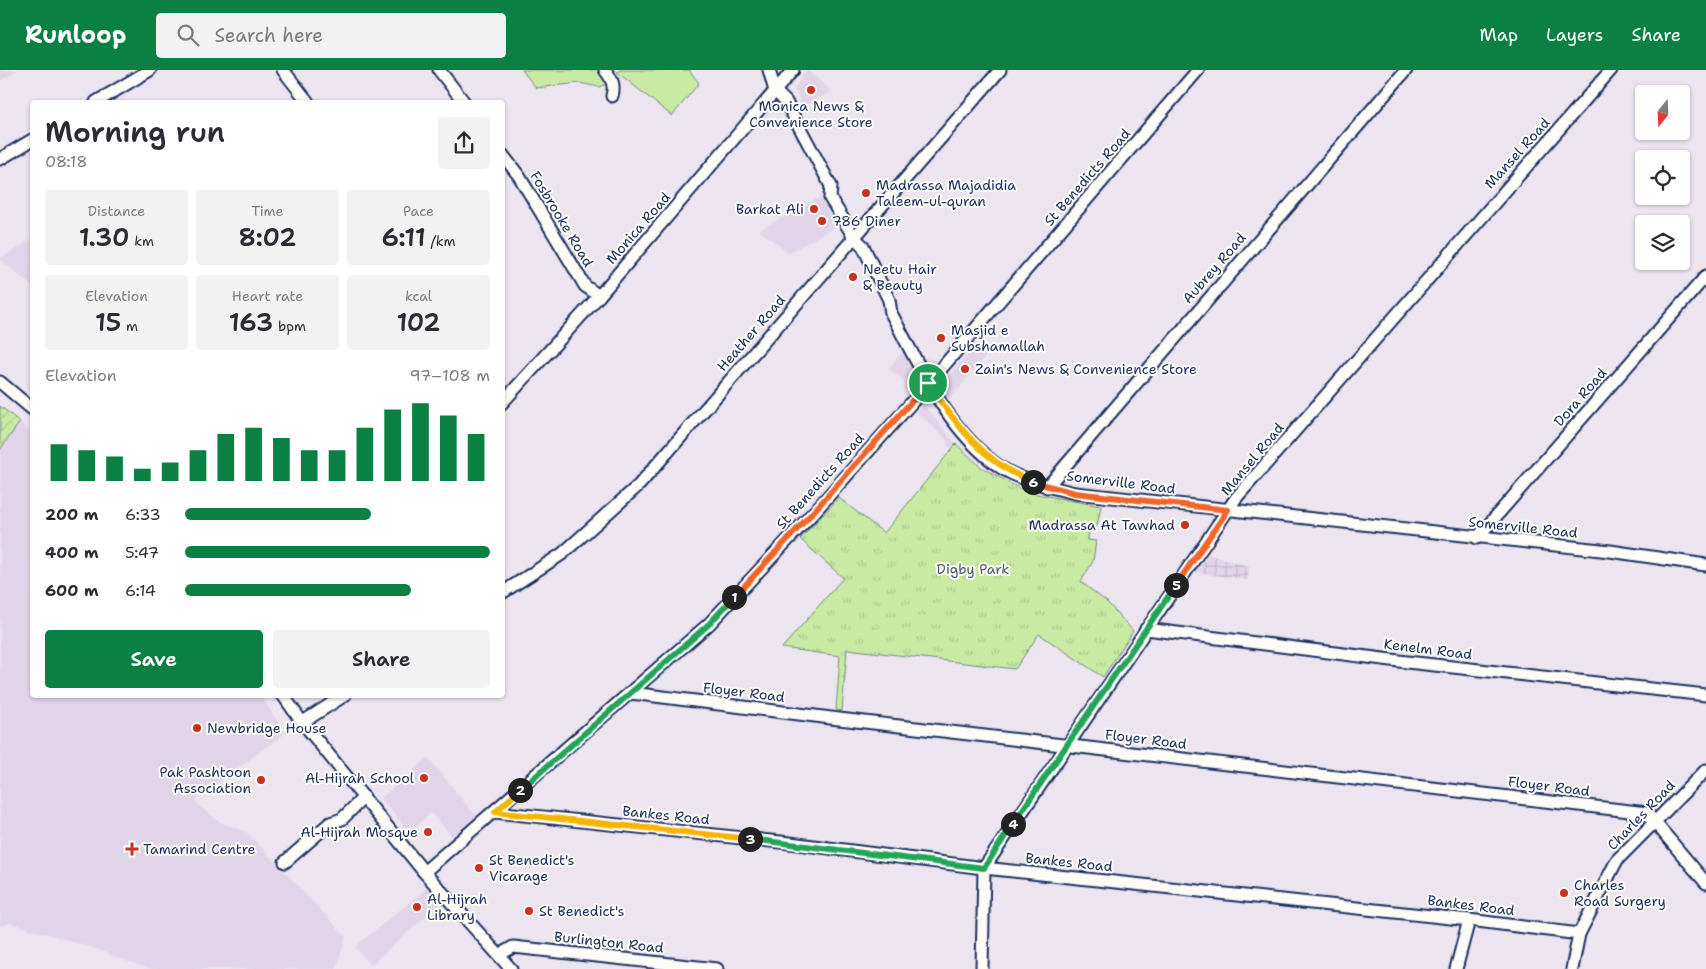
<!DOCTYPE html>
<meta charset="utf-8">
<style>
body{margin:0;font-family:"Shantell Sans",sans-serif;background:#f2f2f3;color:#2b2b33;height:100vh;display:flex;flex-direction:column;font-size:19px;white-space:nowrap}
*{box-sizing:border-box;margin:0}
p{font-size:16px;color:#7c7c81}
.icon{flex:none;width:28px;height:28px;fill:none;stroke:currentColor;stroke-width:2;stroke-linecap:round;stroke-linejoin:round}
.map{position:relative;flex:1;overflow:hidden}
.details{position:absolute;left:30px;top:30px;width:475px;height:598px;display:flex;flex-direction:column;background:#fff;border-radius:5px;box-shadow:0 1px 4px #0004}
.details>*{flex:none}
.needle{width:32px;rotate:198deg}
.tools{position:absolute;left:1635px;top:15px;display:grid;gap:10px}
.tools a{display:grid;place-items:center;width:55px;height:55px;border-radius:5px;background:#fff;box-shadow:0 1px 4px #0004;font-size:25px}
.pin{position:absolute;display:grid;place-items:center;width:42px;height:42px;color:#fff;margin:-21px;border:2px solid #fff;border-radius:50%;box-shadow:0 1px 5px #0007}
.km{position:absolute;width:25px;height:25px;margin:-12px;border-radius:50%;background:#222;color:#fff;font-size:14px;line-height:25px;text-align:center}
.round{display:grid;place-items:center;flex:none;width:52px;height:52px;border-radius:5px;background:#f2f2f3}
.head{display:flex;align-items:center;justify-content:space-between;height:85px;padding:0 15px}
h1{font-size:28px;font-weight:600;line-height:38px}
.figures{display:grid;grid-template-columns:repeat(3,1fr);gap:8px;height:85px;padding:5px 15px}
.figures div{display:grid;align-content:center;border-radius:5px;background:#f2f2f3;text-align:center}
.figures b{font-size:25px;font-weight:600}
.figures small{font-size:14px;font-weight:400}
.figures p{font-size:14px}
.chart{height:140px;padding:10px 15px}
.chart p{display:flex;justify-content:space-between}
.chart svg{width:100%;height:90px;margin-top:5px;stroke:#0b8043;stroke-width:6}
.cta{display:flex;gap:10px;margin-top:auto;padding:10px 15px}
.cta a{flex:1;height:58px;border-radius:5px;background:#0b8043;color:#fff;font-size:20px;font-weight:600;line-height:58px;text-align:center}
.cta a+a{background:#f2f2f3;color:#2b2b33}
ul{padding:0 15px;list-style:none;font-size:16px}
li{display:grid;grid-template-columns:80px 60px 1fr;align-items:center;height:38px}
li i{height:12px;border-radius:6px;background:#0b8043}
header{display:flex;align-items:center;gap:30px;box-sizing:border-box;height:70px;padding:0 25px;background:#0b8043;color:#fff}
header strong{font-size:24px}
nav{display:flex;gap:28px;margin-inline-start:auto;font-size:18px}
.search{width:350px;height:45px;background:#f2f2f3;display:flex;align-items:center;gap:12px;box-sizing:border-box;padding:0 18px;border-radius:5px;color:#7c7c81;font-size:19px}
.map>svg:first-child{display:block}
</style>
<header>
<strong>Runloop</strong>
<div class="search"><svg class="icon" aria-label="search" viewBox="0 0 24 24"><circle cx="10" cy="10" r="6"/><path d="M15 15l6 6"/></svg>Search here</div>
<nav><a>Map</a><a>Layers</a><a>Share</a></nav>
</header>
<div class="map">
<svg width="1706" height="899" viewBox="0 0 1706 899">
<defs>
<pattern id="industrial-grid" width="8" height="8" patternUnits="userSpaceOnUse" patternTransform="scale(1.25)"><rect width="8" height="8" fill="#e1d4e9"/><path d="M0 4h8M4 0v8" fill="none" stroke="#c0b6ca"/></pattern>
<pattern id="park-tufts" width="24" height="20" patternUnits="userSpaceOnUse" patternTransform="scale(1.25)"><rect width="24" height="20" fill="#c8eaa3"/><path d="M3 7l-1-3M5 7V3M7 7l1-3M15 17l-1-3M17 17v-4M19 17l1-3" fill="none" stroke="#abc98f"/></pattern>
<pattern id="garden-furrows" width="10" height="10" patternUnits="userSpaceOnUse" patternTransform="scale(1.25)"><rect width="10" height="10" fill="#c8eaa3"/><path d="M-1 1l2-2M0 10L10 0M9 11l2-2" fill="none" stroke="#abc98f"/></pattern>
</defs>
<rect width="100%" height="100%" fill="#ece4ef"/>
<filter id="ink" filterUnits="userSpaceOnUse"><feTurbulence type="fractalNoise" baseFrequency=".02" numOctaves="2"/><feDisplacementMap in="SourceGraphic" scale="10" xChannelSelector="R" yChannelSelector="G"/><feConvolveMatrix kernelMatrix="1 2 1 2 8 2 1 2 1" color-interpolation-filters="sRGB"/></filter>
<g filter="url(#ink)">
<!-- built -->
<g fill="#e1d4e9">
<path d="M 0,0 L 18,0 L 0,11 Z"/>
<path d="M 807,0 L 832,21 L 803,37 L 794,18 Z"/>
<path d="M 821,127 L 835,157 L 792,181 L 789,183 L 759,160 Z"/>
<path d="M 32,169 L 32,216 L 0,189 Z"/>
<path d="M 975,273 L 988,284 L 949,330 L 941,318 Z"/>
<path d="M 903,282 L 918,310 L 910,316 L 888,298 Z"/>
<path d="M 923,334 L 956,374 L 952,381 L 943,366 L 916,342 Z"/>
<path d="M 20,352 L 32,364 L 32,625 L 260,625 L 285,663 L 196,729 L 197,734 L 220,752 L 247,762 L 346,867 L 336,899 L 151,899 L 109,885 L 109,883 L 11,853 L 0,856 L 0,380 Z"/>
<path d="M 428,688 L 476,746 L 452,766 L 431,743 L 409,762 L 381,728 Z"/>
<path d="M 427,818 L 440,834 L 371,895 L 355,877 Z"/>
</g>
<!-- industrial -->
<path fill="url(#industrial-grid)" d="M 1209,485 L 1249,496 L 1248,510 L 1196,502 Z"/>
<!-- grass -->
<g fill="#c8eaa3" stroke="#728c80">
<path d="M 522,0 L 598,0 L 606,14 L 599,17 L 579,13 L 536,18 Z"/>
<path d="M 620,0 L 689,0 L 699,13 L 672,46 L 617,2 Z"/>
</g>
<!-- park -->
<path fill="url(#park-tufts)" stroke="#728c80" d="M 956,374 L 981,397 L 1026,422 L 1101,436 L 1097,456 L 1089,456 L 1088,470 L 1096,471 L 1093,491 L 1081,512 L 1107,532 L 1133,561 L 1103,607 L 1039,564 L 1015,599 L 847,579 L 842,641 L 836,640 L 840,586 L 782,578 L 843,508 L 800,469 L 839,428 L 884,463 Z"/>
<!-- garden -->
<path fill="url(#garden-furrows)" stroke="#728c80" d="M 0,336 L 20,352 L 0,380 Z"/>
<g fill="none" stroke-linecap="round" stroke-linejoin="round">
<!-- minor casing -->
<g stroke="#1b2f5e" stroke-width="15">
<g id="minor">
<path d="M 283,0 L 308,32"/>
<path d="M 439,0 L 464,32"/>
<path d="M 605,0 C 612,9 615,15 612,26"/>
<path d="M 769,0 L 775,21 L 786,32 L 831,116 L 830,128 L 854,167 L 863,176 L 889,230 L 891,243 C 920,297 948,361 1000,397 C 1022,411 1050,417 1075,423 L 1610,481 L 1706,495"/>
<path d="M 96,32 L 150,0"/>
<path d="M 502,84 L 519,106 L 585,216 L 599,226"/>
<path d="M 0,89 L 32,70"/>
<path d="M 0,312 L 32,339"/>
<path d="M 502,333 L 599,226 L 793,0"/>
<path d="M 1047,417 L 1406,0"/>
<path d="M 1477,468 L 1706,206"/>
<path d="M 502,523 L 562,484 L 639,415 L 1000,0"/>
<path d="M 1146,559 L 1407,592 L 1706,625"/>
<path d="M 631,623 L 839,649 L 1647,743 L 1706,813"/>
<path d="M 283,625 L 299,648 L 424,802 L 511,899"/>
<path d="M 303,652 L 345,625"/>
<path d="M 495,742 L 790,773 L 984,798 L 1469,850 L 1579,864"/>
<path d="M 285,792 L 330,753 L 342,749 L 364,727"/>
<path d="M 424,802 L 709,554 L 815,441 L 922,321 L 1198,0"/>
<path d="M 499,885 L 513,877 L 717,899"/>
<path d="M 982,899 L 984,798 L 1236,428 L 1611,0"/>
<path d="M 1456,899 L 1469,850"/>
<path d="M 1572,899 L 1579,864 L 1617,790 L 1706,700"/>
</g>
</g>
<!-- minor -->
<use href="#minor" stroke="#fdfcf7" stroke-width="11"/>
</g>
</g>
<g fill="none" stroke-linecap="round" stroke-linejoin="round" filter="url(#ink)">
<!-- split-1 casing -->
<g stroke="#fff" stroke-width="10">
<path id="split-1" d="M 734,527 L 814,441 L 928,313"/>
</g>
<!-- split-2 casing -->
<g stroke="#fff" stroke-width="10">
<path id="split-2" d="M 520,720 L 709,554 L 734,527"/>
</g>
<!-- split-3 casing -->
<g stroke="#fff" stroke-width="10">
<path id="split-3" d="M 520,720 L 495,742 L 750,769"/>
</g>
<!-- split-4 casing -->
<g stroke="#fff" stroke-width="10">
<path id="split-4" d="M 750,769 L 984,798 L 1013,754"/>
</g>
<!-- split-5 casing -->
<g stroke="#fff" stroke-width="10">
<path id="split-5" d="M 1013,754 L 1176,515"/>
</g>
<!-- split-6 casing -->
<g stroke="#fff" stroke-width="10">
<path id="split-6" d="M 1033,412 L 1075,423 L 1228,440 L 1176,515"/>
</g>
<!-- split-7 casing -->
<g stroke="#fff" stroke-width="10">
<path id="split-7" d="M 928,313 C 956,354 984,394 1033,412"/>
</g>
<!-- split-1 -->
<use href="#split-1" stroke="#f0652b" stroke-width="6"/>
<!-- split-2 -->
<use href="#split-2" stroke="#22a559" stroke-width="6"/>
<!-- split-3 -->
<use href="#split-3" stroke="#f5b400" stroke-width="6"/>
<!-- split-4 -->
<use href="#split-4" stroke="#22a559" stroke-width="6"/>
<!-- split-5 -->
<use href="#split-5" stroke="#22a559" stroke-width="6"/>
<!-- split-6 -->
<use href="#split-6" stroke="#f0652b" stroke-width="6"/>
<!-- split-7 -->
<use href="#split-7" stroke="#f5b400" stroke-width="6"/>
</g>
<!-- markers -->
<g fill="#c8321e" stroke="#fdfcf7" stroke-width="2">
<circle cx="811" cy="20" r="5"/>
<circle cx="866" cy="123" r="5"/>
<circle cx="814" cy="139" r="5"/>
<circle cx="822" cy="151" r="5"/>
<circle cx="853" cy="207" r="5"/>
<circle cx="941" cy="268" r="5"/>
<circle cx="965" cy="299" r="5"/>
<circle cx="1185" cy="455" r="5"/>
<circle cx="197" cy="658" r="5"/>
<circle cx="424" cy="708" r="5"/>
<circle cx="261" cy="710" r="5"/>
<circle cx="428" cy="762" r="5"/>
<path d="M129.5 771.5h5v5h5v5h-5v5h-5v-5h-5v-5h5z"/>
<circle cx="479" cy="798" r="5"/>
<circle cx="1564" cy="823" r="5"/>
<circle cx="417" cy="837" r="5"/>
<circle cx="529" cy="841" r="5"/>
</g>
<g text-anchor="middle" stroke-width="4" stroke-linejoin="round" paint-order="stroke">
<!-- poi labels -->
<g font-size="14" fill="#1b2f5e" stroke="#fdfcf7" text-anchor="start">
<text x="811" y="41" text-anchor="middle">Monica News &amp;<tspan x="811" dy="16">Convenience Store</tspan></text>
<text x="876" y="120">Madrassa Majadidia<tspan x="876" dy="16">Taleem-ul-quran</tspan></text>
<text x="804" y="144" text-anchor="end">Barkat Ali</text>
<text x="832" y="156">786 Diner</text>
<text x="863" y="204">Neetu Hair<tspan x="863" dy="16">&amp; Beauty</tspan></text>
<text x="951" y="265">Masjid e<tspan x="951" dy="16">Subshamallah</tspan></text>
<text x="975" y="304">Zain's News &amp; Convenience Store</text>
<text x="1175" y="460" text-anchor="end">Madrassa At Tawhad</text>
<text x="207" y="663">Newbridge House</text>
<text x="251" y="707" text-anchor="end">Pak Pashtoon<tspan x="251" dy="16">Association</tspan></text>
<text x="414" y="713" text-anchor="end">Al-Hijrah School</text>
<text x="418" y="767" text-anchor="end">Al-Hijrah Mosque</text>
<text x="143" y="784">Tamarind Centre</text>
<text x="489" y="795">St Benedict's<tspan x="489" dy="16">Vicarage</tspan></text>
<text x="1574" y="820">Charles<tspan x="1574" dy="16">Road Surgery</tspan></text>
<text x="427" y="834">Al-Hijrah<tspan x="427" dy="16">Library</tspan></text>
<text x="539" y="846">St Benedict's</text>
</g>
<!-- street labels -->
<g font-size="14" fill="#1b2f5e" stroke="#fdfcf7">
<text transform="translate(1517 83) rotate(-48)" y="5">Mansel Road</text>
<text transform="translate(1087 107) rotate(-49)" y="5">St Benedicts Road</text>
<text transform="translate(562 149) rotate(59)" y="5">Fosbrooke Road</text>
<text transform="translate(638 158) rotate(-49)" y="5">Monica Road</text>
<text transform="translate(1214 198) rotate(-49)" y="5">Aubrey Road</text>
<text transform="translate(751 263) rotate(-49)" y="5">Heather Road</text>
<text transform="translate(1580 327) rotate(-49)" y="5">Dora Road</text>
<text transform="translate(1252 389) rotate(-50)" y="5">Mansel Road</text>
<text transform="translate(820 411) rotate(-48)" y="5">St Benedicts Road</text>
<text transform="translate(1121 412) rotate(7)" y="5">Somerville Road</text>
<text transform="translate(1523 457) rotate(6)" y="5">Somerville Road</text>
<text transform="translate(1428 579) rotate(7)" y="5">Kenelm Road</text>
<text transform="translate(744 622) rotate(7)" y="5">Floyer Road</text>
<text transform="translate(1146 669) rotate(7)" y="5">Floyer Road</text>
<text transform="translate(1549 716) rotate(7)" y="5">Floyer Road</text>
<text transform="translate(666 745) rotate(6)" y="5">Bankes Road</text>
<text transform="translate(1641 745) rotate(-46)" y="5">Charles Road</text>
<text transform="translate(1069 792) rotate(6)" y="5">Bankes Road</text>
<text transform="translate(1471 835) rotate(7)" y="5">Bankes Road</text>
<text transform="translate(609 872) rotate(6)" y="5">Burlington Road</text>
</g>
<!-- park labels -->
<g font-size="14" fill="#465e6f" stroke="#fdfcf7">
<text x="973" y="504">Digby Park</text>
</g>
</g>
</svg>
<div class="tools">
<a><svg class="needle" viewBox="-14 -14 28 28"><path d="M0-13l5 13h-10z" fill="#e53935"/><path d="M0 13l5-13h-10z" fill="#7c7c81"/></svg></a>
<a><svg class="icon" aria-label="locate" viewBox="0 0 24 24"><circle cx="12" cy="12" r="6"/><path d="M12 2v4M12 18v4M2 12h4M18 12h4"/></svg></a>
<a><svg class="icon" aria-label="layers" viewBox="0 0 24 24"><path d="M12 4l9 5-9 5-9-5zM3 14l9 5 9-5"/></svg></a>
</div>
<div class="pin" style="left:928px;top:313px;background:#1e9e55"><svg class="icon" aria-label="arrive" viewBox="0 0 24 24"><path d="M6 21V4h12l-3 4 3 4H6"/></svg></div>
<b class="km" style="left:734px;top:527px">1</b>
<b class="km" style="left:520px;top:720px">2</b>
<b class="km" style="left:750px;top:769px">3</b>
<b class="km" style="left:1013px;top:754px">4</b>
<b class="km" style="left:1176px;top:515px">5</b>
<b class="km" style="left:1033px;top:412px">6</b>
<section class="details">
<div class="head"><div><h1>Morning run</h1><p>08:18</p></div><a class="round"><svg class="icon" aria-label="share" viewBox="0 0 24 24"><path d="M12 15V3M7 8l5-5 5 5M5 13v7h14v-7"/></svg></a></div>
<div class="figures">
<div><p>Distance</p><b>1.30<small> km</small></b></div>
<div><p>Time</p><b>8:02</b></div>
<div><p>Pace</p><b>6:11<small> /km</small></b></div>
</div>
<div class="figures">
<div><p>Elevation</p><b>15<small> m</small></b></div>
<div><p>Heart rate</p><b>163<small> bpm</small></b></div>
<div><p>kcal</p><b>102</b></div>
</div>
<div class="chart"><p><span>Elevation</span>97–108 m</p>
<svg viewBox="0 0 160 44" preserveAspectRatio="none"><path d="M5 44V26M15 44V29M25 44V32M35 44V38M45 44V35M55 44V29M65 44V21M75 44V18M85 44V23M95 44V29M105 44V29M115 44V18M125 44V9M135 44V6M145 44V12M155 44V21"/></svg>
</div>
<ul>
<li><b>200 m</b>6:33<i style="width:61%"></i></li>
<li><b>400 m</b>5:47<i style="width:100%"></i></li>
<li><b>600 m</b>6:14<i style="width:74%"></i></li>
</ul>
<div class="cta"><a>Save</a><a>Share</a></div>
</section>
</div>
